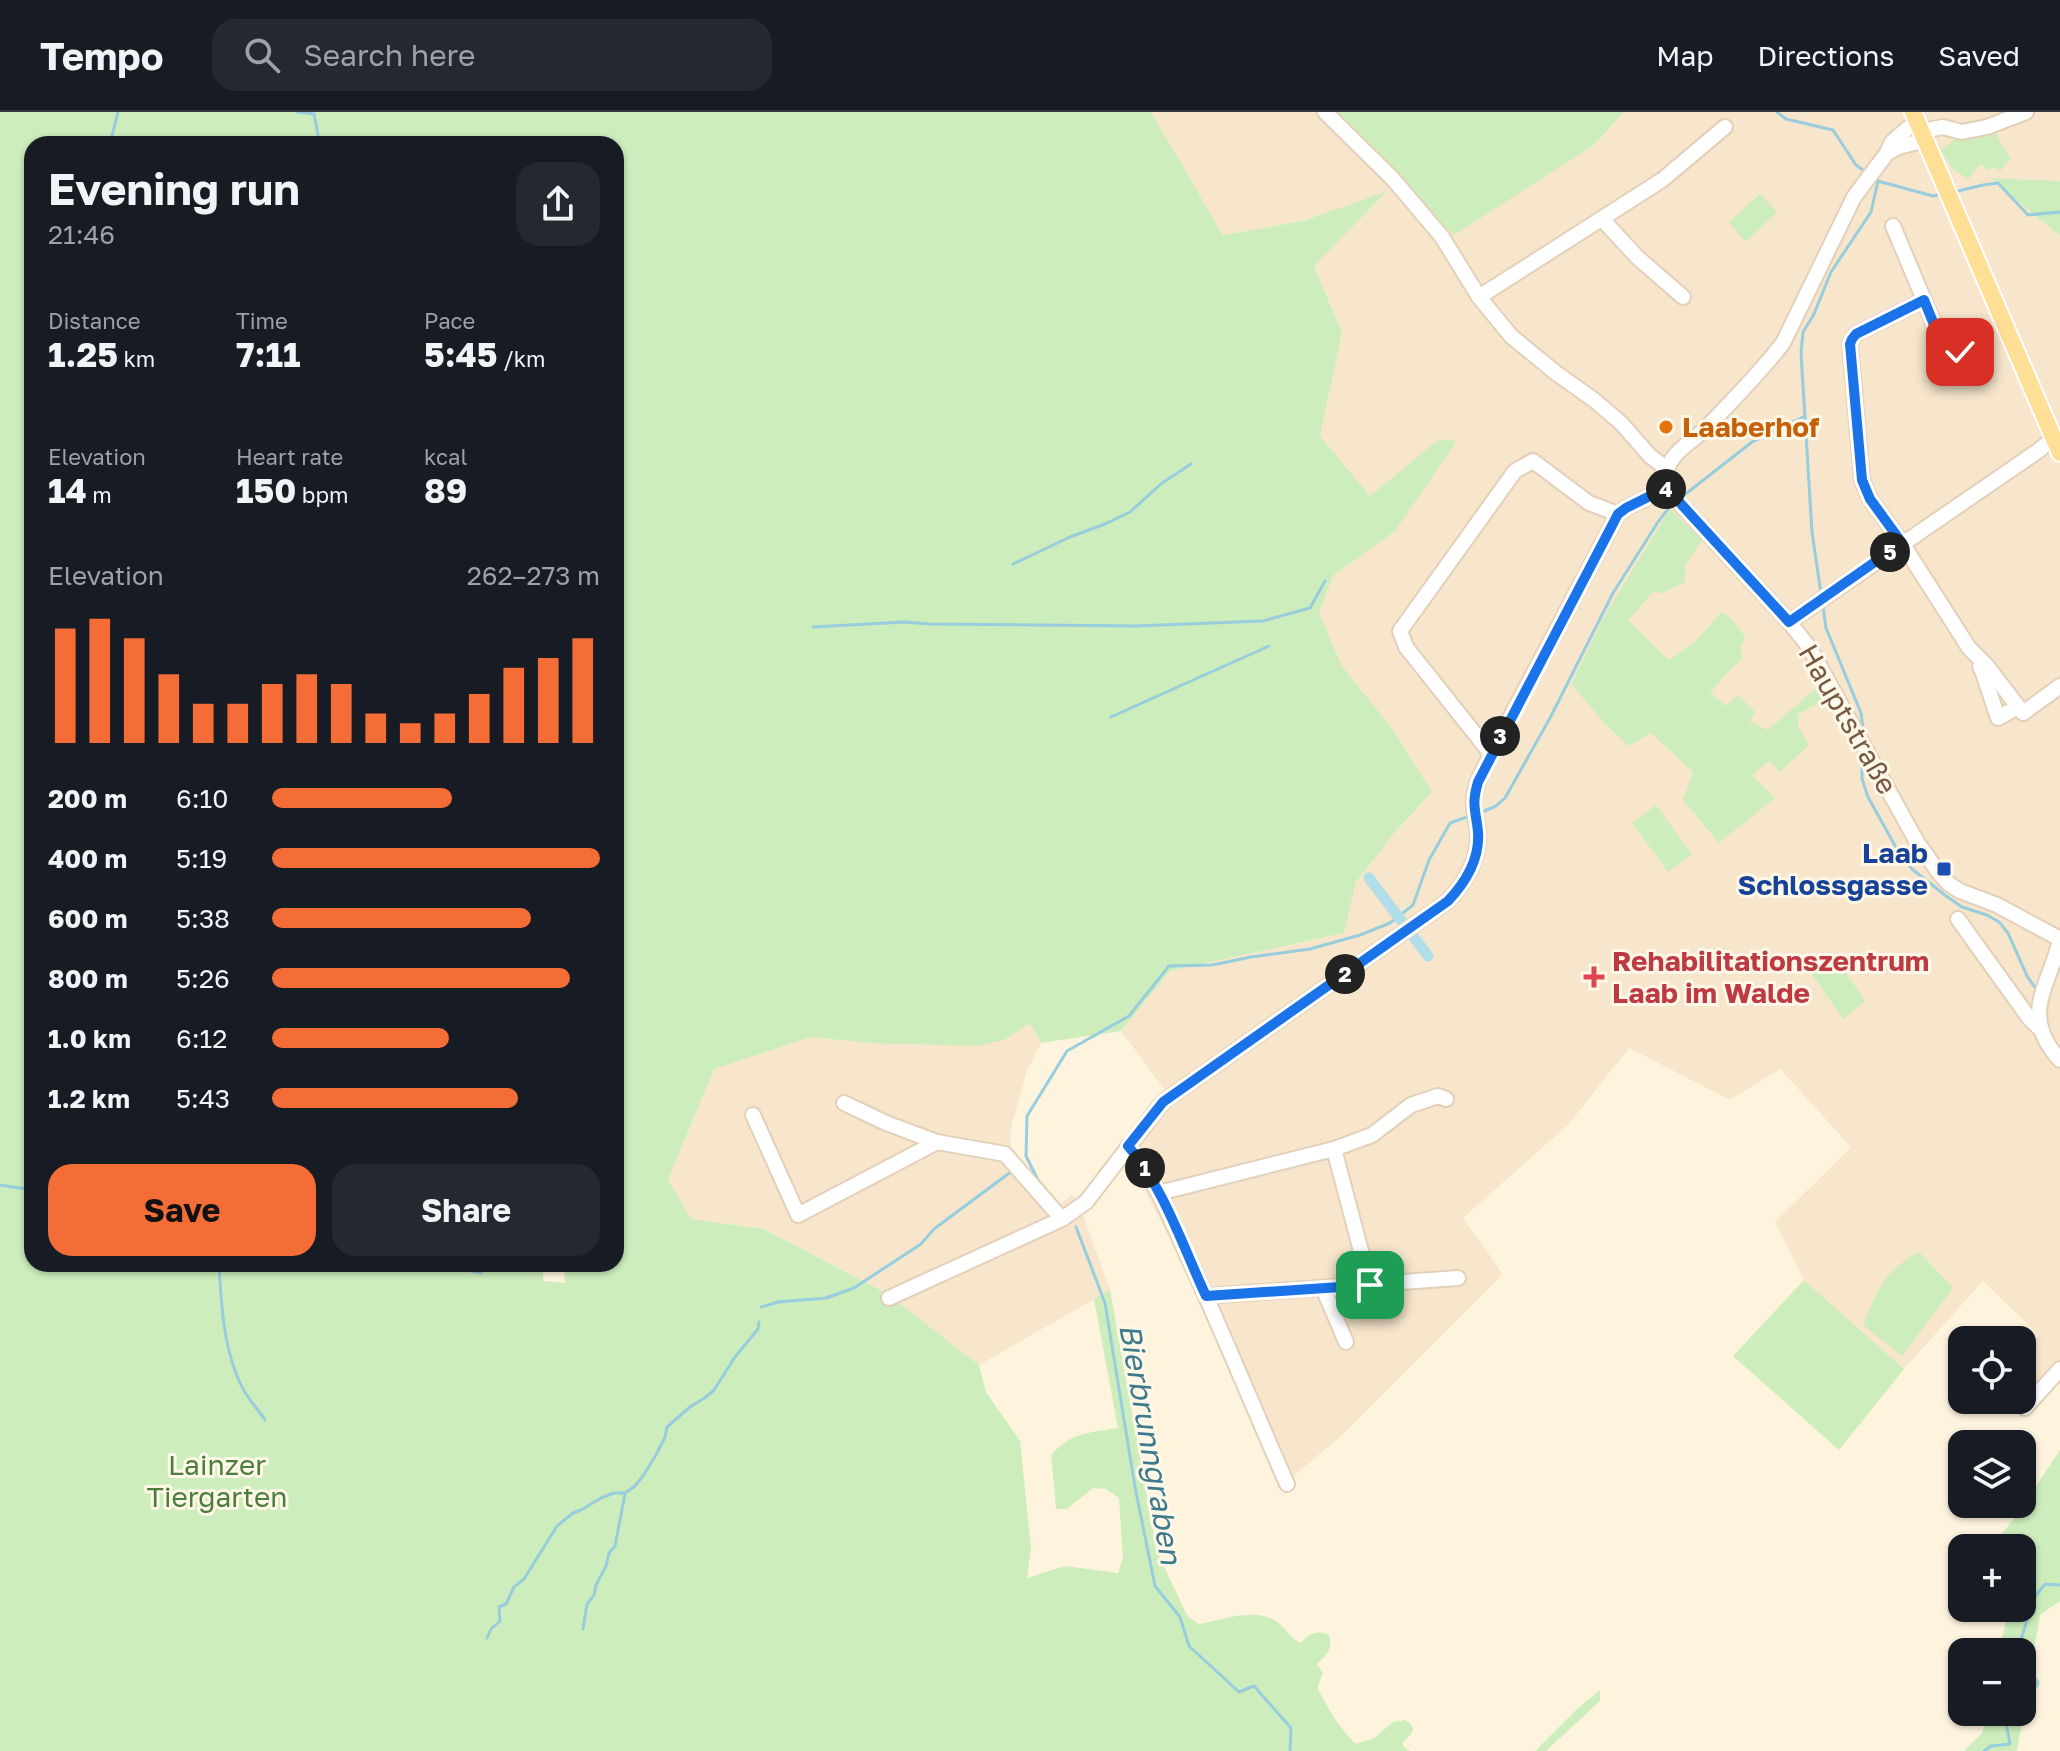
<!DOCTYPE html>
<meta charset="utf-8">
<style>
body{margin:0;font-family:"Golos Text",sans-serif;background:#242831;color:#f1f3f6;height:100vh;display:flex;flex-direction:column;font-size:30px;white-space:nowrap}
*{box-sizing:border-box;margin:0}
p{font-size:26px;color:#9ea1a6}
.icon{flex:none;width:44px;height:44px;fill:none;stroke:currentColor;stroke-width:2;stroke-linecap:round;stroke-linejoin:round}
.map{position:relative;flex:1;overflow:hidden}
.sheet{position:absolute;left:24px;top:24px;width:600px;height:1136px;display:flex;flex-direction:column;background:#171b24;border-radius:24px;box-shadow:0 2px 6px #0004}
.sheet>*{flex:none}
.controls{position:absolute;left:1948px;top:1214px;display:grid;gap:16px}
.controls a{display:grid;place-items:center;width:88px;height:88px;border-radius:16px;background:#171b24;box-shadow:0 2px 6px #0004;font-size:40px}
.pin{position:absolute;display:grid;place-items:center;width:68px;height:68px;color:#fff;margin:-34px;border-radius:16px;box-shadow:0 4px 12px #0006}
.km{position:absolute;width:40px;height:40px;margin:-20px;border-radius:50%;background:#222;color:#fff;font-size:22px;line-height:40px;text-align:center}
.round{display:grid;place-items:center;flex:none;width:84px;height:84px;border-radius:24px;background:#242831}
.headline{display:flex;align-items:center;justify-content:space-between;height:136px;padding:0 24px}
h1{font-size:44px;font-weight:700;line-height:60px}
.metrics{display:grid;grid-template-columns:repeat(3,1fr);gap:12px;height:136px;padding:8px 24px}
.metrics div{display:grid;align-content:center}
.metrics b{font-size:34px;font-weight:700}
.metrics small{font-size:22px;font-weight:400}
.metrics p{font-size:22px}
.chart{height:224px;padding:16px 24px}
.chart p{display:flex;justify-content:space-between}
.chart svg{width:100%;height:144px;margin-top:8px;stroke:#f46d37;stroke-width:6}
.cta{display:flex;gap:16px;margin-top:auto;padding:16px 24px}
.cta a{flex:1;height:92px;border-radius:24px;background:#f46d37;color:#111;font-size:32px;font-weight:700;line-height:92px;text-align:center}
.cta a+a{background:#242831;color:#f1f3f6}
ul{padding:0 24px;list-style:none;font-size:26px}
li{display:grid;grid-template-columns:128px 96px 1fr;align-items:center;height:60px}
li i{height:20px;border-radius:10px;background:#f46d37}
header{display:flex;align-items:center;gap:48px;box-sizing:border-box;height:112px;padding:0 40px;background:#171b24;border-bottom:2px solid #363941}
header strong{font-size:38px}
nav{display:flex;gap:44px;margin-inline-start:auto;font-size:28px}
.search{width:560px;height:72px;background:#242831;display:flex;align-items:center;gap:20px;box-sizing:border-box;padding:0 28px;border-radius:24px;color:#9ea1a6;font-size:30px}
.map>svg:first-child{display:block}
</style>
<header>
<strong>Tempo</strong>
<div class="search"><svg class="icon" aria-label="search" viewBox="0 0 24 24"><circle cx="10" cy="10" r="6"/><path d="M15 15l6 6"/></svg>Search here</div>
<nav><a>Map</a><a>Directions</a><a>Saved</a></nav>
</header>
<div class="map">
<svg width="2060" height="1639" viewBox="0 0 2060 1639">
<rect width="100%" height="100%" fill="#fef4de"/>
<!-- residential -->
<g fill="#f7e6cc">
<path d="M 1151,0 L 1333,0 L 1594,33 L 1624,0 L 2060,0 L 2060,69 L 1991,67 L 2060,124 L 2060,1251 L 2021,1295 L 2012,1288 L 2022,1288 L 2022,1242 L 2039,1223 L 1983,1169 L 1904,1257 L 1804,1168 L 1775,1110 L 1851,1035 L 1780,957 L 1730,988 L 1629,936 L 1568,1013 L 1463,1106 L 1503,1162 L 1340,1325 L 1291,1366 L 1287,1361 L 1121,1030 L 1165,978 L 1121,919 L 1170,859 L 1344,821 L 1356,770 L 1395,720 L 1432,680 L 1391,615 L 1342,554 L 1319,501 L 1333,464 L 1395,419 L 1439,327 L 1370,384 L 1320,324 L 1342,221 L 1314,154 L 1385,80 L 1303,109 L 1223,123 Z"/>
<path d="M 1031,910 L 1041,931 L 1027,959 L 1012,1012 L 1010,1028 L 1012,1042 L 1059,1093 L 1072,1083 L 1078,1089 L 1110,1178 L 979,1253 L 886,1181 L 765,1117 L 691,1107 L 668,1068 L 714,957 L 811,925 L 869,931 L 1006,927 Z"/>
</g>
<!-- green -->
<g fill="#cdedbc" fill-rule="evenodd">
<path d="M 0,0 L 1151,0 L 1223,123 L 1303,109 L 1387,79 L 1314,154 L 1342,221 L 1320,324 L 1370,384 L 1439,327 L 1457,329 L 1395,419 L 1333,464 L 1319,501 L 1342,554 L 1391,615 L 1432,680 L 1395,720 L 1356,770 L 1344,821 L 1170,859 L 1121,919 L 1041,931 L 1030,911 L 1006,927 L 977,934 L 869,931 L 811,925 L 714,957 L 668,1068 L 691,1107 L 764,1117 L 886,1181 L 979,1253 L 986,1280 L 1020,1329 L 1031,1436 L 1027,1466 L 1065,1454 L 1118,1461 L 1123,1446 L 1119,1386 L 1106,1377 L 1093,1376 L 1067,1397 L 1056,1397 L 1051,1343 C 1071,1320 1089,1321 1118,1316 L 1094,1187 L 1110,1178 L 1157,1440 L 1188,1505 L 1199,1512 C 1222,1508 1254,1495 1276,1509 C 1286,1516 1290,1526 1301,1531 C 1308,1522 1318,1517 1329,1523 C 1333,1536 1327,1543 1317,1552 L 1323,1561 L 1318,1573 L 1318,1577 C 1328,1597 1339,1616 1356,1632 L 1374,1626 L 1393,1610 L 1405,1608 L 1411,1612 L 1413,1617 L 1411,1622 L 1403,1630 L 1403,1634 L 1410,1639 L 0,1639 ZM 32,32 L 616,32 L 616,1152 L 564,1152 L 565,1171 L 543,1169 L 544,1152 L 32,1152 Z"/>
<path d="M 1333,0 L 1624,0 L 1594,33 L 1454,123 Z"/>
<path d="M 1994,16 L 2002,34 L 2011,46 L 2000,59 L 1994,54 L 1989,59 L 1981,52 L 1968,67 L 1953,57 L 1941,38 L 1959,24 Z"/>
<path d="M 1990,66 L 2060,69 L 2060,124 Z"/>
<path d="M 1760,82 L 1777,100 L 1746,130 L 1729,110 Z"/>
<path d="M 1670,397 L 1702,428 L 1685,454 L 1685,470 L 1663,481 L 1653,480 L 1628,508 L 1669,548 L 1696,529 L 1721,500 L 1731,506 L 1745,525 L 1740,536 L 1743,546 L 1725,563 L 1710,581 L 1726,594 L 1738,583 L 1755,600 L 1750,610 L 1768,618 L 1815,577 L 1823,589 L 1798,602 L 1798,614 L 1809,633 L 1780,660 L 1769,649 L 1752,663 L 1775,686 L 1719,731 L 1683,688 L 1693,660 L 1651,621 L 1629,634 L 1608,615 L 1571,572 L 1605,503 Z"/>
<path d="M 1656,693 L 1692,742 L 1668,760 L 1632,711 Z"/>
<path d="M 1831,839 L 1865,889 L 1843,907 L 1807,855 Z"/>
<path d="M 1919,1140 L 1953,1176 L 1902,1244 L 1863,1213 C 1878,1177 1883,1160 1919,1140 Z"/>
<path d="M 1804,1168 L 1904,1257 L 1839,1338 L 1733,1244 Z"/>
<path d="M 2060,1338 L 2060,1489 L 2040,1503 L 2017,1639 L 1964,1639 L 1982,1621 L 1987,1600 L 2022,1600 L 2022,1540 L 1999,1540 L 2009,1496 L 2022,1496 L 2022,1436 L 1991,1436 L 2019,1400 Z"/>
<path d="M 1600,1578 L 1600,1589 L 1546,1639 L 1535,1639 L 1578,1596 Z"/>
</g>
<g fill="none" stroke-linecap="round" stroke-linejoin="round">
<!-- stream -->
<g stroke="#97cddc" stroke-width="3">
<path d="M 297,0 L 314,2 L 319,28 L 335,32"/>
<path d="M 1777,0 L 1786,7 L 1833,18 L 1856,53 L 1867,61"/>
<path d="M 110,32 L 118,0"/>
<path d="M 1878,69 L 1933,84 L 1943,82"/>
<path d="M 1954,80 L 1983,73 L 1998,71 L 2028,103 L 2060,100"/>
<path d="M 32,336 L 32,366"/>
<path d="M 1683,384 L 1752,330 L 1805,304"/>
<path d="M 1013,452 L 1070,425 L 1105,412 L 1130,400 L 1162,371 L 1191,352"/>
<path d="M 1821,482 L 1812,420 L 1801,241 L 1803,220 L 1814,202 L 1831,160 L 1871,100 L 1878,69 L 1873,65"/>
<path d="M 1823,494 L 1826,516 L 1861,601 L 1864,623"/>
<path d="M 813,515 L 904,510 L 929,512 L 1135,514 L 1263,509 L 1310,496 L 1325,469"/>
<path d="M 1111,605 L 1269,534"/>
<path d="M 1862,642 L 1862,667 L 1868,685 L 1898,739 L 1912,757 L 1946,784 L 1962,795 L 1987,803 L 1999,810 L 2008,821 L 2027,864 L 2036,877"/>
<path d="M 1482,700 L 1496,694 L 1505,686 L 1550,606 L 1613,481 L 1658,410 L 1671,393"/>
<path d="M 0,1073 L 32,1078"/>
<path d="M 1054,1088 L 1038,1068 L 1026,1044 L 1027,1004 L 1067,939 L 1129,904 L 1169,854 L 1212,853 L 1251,845 L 1310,837 L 1360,823 L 1390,811 L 1413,793 L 1429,748 L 1450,711 L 1467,705"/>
<path d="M 1076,1115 L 1105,1191 L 1135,1375 L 1155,1474 L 1180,1505 L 1189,1534 L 1239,1580 L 1254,1574 L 1291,1616 L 1290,1639"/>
<path d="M 219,1152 C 221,1193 224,1246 246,1282 C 252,1291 259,1299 265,1308"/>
<path d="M 438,1152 L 481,1161"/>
<path d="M 761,1195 L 778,1190 L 826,1186 L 854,1176 L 921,1132 L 934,1117 L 1012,1059"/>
<path d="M 583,1517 L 587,1492 L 594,1483 L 596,1473 L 606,1454 L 609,1441 L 615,1434 L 625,1382"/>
<path d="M 487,1526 L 491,1517 L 500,1509 L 499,1495 L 506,1492 L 514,1475 L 524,1467 L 557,1414 L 573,1401 L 581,1398 L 601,1386 L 614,1381 L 625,1381 L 635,1374 L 643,1364 L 656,1343 L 665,1325 L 667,1315 L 690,1295 L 706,1285 L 714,1278 L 735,1245 L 758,1217 L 759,1210"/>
<path d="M 2017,1540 L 2034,1486 L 2045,1472 L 2060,1473"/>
<path d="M 1984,1639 L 1991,1634 L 2010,1632 L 2004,1600"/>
</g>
<!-- canal -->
<g stroke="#b2dee9" stroke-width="11">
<path d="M 1369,766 L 1428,844"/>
<path d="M 2022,1567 L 2034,1571"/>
</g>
<!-- minor casing -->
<g stroke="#e3d0ba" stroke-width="18">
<g id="minor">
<path d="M 1325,0 L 1393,67 L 1442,125 L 1479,185 L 1511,224 L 1556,261 L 1594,288 L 1621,311 L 1650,344 L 1667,357"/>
<path d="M 1919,11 L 1908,16 L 1892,30 L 1887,41 L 1854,85 L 1783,231 C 1760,261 1733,288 1707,315 C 1695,328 1675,337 1668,355 C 1664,366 1668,375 1674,385 L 1789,510 L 1809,535 L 1917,730 L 1939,761 L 1949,772 L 1960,779 L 1997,793 L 2060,827"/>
<path d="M 1922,19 L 1943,15 L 1962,20 L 1987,15 L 2026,0"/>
<path d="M 1887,41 L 1898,35 L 1926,28"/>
<path d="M 1602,107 L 1637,145 L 1683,185"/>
<path d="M 1893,114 L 1924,188"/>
<path d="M 1479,185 L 1662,68 L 1725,15"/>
<path d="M 1937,220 C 1951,223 1963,230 1959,246 L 1951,250 L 1946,248 L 1940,236 L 1937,220 L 1924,188 L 1856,222 L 1852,227 L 1850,232 L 1862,368 L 1870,387 L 1902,431 L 1969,536 L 1987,554 L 2023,601 L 2060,574"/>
<path d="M 1789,510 L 2038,339 L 2060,321"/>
<path d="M 1980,554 L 1983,561 L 1998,606 L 2018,595"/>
<path d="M 1491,642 L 1406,535 L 1400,519 L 1515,359 L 1533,349 L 1589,391 L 1618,402"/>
<path d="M 1958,807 L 2029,906 L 2042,919"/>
<path d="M 2060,828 C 2049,875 2019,903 2060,948"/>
<path d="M 844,991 L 886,1011 L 937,1030 L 1005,1042 L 1062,1107"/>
<path d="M 753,1003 L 798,1103 L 937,1030"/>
<path d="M 1128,1034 C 1156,1066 1171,1108 1189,1147 C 1223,1221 1254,1297 1287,1372"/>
<path d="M 1334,1037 L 1370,1173"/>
<path d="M 1159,1081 L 1334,1037 L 1372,1023 L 1411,993 L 1438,984 L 1446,987"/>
<path d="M 1323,1176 L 1346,1230"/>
<path d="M 1206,1184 L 1458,1166"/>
<path d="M 889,1186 L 1062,1107 L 1086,1090 L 1163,990 L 1448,789 C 1466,770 1479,748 1478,721 C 1477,710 1473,700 1474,689 C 1474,673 1484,657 1491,642 L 1618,402 L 1626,396 L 1668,375"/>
<path d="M 2025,1296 L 2060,1257"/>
</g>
</g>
<!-- major casing -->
<g stroke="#fff" stroke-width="20">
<path id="major" d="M 1913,0 L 2060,341"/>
</g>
<!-- minor -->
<use href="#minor" stroke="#fff" stroke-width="14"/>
<!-- major -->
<use href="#major" stroke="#ffde95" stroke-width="16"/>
</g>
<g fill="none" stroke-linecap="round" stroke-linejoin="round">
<!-- route casing -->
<g stroke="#fff" stroke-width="16">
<path id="route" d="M 1370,1173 L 1206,1184 C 1184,1137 1162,1072 1128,1034 L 1163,990 L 1448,789 C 1466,770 1480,747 1478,720 C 1476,698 1471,694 1478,670 L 1618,402 L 1626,396 L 1668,375 L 1681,392 L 1789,510 L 1902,431 L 1870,387 L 1862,368 L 1850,232 L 1852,227 L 1856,222 L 1924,188 L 1937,220 C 1954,223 1954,224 1960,240"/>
</g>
<!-- route -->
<use href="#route" stroke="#1a73e8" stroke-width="10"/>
</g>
<!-- markers -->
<circle fill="#e8710a" stroke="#fff7e7" stroke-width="3" cx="1666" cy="315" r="8"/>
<rect fill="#1a4fb4" stroke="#fff7e7" stroke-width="3" x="1936" y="749" width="16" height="16" rx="4"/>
<path fill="#e0444e" stroke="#fff7e7" stroke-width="3" d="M1590 853h8v8h8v8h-8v8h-8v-8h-8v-8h8z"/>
<g text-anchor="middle" stroke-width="6" stroke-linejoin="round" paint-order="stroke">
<!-- food labels -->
<g font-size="28" font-weight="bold" fill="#c56008" stroke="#fff7e7" text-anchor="start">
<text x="1682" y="325">Laaberhof</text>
</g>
<!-- street labels -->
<g font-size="28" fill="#765944" stroke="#fff7e7">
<text transform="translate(1848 607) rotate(60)" y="10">Hauptstraße</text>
</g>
<!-- transit labels -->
<g font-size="28" font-weight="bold" fill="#164399" stroke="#fff7e7" text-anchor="end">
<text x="1928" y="751">Laab<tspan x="1928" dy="32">Schlossgasse</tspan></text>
</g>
<!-- health labels -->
<g font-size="28" font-weight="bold" fill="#be3a42" stroke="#fff7e7" text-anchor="start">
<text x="1612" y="859">Rehabilitationszentrum<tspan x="1612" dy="32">Laab im Walde</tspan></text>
</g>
<!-- park labels -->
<g font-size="28" fill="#4b7e3b" stroke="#fff7e7">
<text x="217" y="1363">Lainzer<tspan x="217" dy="32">Tiergarten</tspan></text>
</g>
<!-- water labels -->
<g font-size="30" font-style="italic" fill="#3c7a8c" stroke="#fff7e7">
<text transform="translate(1150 1332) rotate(80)" y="10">Bierbrunngraben</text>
</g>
</g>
</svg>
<div class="controls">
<a><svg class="icon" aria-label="locate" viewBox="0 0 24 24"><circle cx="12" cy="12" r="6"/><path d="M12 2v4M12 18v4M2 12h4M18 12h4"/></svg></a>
<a><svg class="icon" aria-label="layers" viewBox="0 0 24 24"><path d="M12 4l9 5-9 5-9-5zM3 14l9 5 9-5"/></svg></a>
<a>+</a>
<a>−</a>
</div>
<div class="pin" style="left:1370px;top:1173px;background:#1e9e55"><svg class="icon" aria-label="arrive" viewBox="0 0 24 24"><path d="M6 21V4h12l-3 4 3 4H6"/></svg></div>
<div class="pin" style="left:1960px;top:240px;background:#d93025"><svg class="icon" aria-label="check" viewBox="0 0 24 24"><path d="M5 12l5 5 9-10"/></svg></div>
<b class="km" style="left:1145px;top:1056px">1</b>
<b class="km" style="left:1345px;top:862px">2</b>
<b class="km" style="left:1500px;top:624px">3</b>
<b class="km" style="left:1666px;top:377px">4</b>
<b class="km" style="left:1890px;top:440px">5</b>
<section class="sheet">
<div class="headline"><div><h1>Evening run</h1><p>21:46</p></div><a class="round"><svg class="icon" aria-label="share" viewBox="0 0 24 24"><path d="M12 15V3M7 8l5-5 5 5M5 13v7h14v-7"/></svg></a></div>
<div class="metrics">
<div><p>Distance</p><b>1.25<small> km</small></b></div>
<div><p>Time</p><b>7:11</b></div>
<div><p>Pace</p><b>5:45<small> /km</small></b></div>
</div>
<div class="metrics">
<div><p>Elevation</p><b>14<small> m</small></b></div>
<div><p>Heart rate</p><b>150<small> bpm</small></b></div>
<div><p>kcal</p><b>89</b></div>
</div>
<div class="chart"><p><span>Elevation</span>262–273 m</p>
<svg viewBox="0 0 160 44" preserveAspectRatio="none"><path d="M5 44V9M15 44V6M25 44V12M35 44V23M45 44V32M55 44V32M65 44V26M75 44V23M85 44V26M95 44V35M105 44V38M115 44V35M125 44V29M135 44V21M145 44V18M155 44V12"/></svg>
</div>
<ul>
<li><b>200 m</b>6:10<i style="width:55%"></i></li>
<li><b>400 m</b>5:19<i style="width:100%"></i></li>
<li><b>600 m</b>5:38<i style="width:79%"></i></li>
<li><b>800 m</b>5:26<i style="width:91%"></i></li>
<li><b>1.0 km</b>6:12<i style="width:54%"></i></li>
<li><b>1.2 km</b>5:43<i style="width:75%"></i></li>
</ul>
<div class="cta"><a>Save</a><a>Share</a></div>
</section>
</div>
